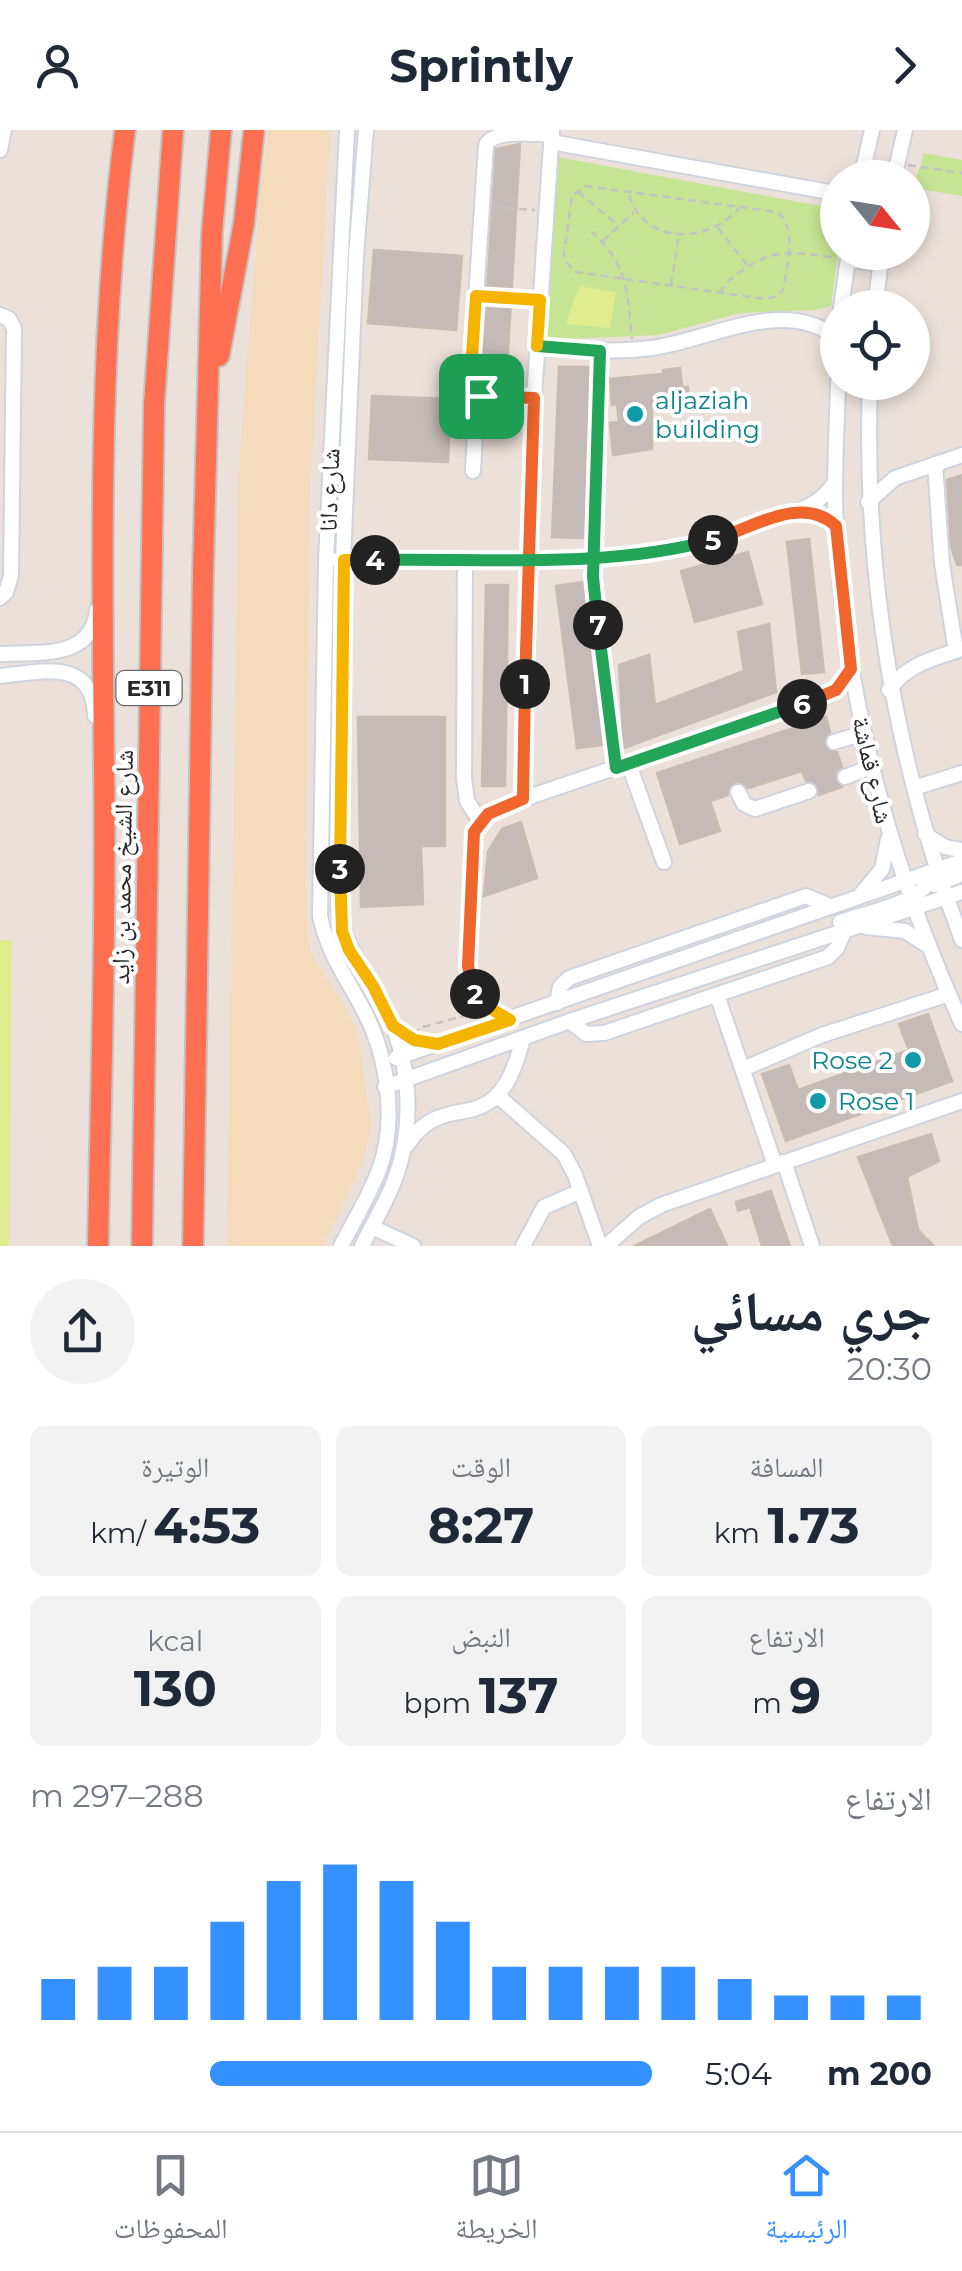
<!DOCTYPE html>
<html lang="ar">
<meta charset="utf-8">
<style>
body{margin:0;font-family:Montserrat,"Noto Naskh Arabic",sans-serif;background:#f2f2f3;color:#1f2937;direction:rtl;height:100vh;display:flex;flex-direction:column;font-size:38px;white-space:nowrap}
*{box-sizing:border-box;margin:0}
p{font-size:32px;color:#747a83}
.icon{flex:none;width:55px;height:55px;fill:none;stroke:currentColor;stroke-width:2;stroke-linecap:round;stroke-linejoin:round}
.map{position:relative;height:1116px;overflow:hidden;direction:ltr}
.details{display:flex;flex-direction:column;background:#fff;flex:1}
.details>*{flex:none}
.needle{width:65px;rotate:120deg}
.buttons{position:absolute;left:820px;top:30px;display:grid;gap:20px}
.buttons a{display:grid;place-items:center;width:110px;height:110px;border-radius:50%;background:#fff;box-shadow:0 5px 15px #0003;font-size:50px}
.pin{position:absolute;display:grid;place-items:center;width:85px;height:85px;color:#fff;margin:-42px;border-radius:20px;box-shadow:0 5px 15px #0006}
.km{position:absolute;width:50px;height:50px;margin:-25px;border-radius:50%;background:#222;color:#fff;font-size:28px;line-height:50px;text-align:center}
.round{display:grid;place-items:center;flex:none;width:105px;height:105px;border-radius:52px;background:#f2f2f3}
.overview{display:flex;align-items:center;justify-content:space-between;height:170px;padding:0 30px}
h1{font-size:55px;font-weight:700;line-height:75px}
.figures{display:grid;grid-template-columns:repeat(3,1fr);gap:15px;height:170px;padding:10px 30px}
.figures div{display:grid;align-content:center;border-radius:15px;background:#f2f2f3;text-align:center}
.figures b{font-size:50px;font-weight:700}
.figures small{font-size:28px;font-weight:400}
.figures p{font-size:28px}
.chart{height:280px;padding:20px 30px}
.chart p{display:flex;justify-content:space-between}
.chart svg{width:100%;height:180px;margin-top:10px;stroke:#3491ff;stroke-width:6}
ul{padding:0 30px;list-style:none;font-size:32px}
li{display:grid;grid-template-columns:160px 120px 1fr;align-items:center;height:75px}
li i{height:25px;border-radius:12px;background:#3491ff}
header{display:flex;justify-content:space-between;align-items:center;height:130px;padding:0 30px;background:#fff;font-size:45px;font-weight:700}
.menu{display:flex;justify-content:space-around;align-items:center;height:140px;border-top:2px solid #e0e1e3;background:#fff;font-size:28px;color:#747a83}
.menu a{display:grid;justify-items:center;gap:5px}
.menu .current{color:#3491ff}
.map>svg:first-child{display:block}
</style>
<header><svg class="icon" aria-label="forward" viewBox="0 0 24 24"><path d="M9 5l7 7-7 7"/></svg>Sprintly<svg class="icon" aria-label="person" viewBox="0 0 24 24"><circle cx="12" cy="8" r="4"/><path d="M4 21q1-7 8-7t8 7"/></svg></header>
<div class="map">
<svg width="962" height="1116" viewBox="0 0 962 1116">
<rect width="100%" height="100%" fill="#ece0da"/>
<!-- green -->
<g fill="#c6e594">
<path d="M 924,23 L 962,30 L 962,66 L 913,58 Z"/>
<path d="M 558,27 L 837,79 L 838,123 L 831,176 L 815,180 L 740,183 L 659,205 L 545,210 Z"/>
</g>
<!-- sand -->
<path fill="#f3dbbc" d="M 268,0 L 330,0 L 310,360 L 305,709 L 307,805 L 312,825 L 348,882 L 359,908 L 371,997 L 364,1029 L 323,1116 L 227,1116 L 239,336 L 261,53 Z"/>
<!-- pitch -->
<g fill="#dfed8f">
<path d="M 579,156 L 616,162 L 610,198 L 566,194 Z"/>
<path d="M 0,810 L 12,811 L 9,1116 L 0,1116 Z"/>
</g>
<!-- building -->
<g fill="#c4bab7" stroke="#c7bbb4" stroke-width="2.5">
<path d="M 520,14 L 506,256 L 481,255 L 496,19 Z"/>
<path d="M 374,120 L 462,126 L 456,200 L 368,193 Z"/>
<path d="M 559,237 L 589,237 L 584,408 L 552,407 Z"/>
<path d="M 680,238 L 682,257 L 688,257 L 689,273 L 652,276 L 652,319 L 613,325 L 610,293 L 619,292 L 617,274 L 612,275 L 610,249 L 663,244 L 663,240 Z"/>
<path d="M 372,266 L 451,269 L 448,332 L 369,329 Z"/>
<path d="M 962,345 L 962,435 L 957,435 L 951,416 L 947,350 Z"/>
<path d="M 809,409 L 824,542 L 802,544 L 787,412 Z"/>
<path d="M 748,422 L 762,474 L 695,492 L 681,441 Z"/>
<path d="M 583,452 L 603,615 L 577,618 L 556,456 Z"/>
<path d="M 486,455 L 508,455 L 505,656 L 482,656 Z"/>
<path d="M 769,494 L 776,562 L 624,618 L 619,535 L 649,525 L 655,575 L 744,541 L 738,502 Z"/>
<path d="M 358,587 L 445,587 L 445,716 L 421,716 L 423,774 L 361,777 Z"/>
<path d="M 826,587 L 830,602 L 824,614 L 828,620 L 837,622 L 842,637 L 836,641 L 835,650 L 842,657 L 819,665 L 817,654 L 806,651 L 802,641 L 748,658 L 743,653 L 734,652 L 729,657 L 728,665 L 710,671 L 720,701 L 680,714 L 657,643 Z"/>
<path d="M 521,692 L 537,748 L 484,766 L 488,722 L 502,699 Z"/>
<path d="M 928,884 L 952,951 L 786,1011 L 762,944 L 789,935 L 798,960 L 854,940 L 909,920 L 899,894 Z"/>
<path d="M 931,1004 L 939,1031 L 907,1047 L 918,1100 L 934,1116 L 893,1116 L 858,1027 Z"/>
<path d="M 771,1061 L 781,1091 L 790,1116 L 762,1116 L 750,1077 L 738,1081 L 736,1072 Z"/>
<path d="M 710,1079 L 727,1116 L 634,1116 Z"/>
</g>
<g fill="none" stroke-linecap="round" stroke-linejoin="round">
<!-- minor-tunnel -->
<g stroke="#c5bbb7" stroke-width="14" stroke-dasharray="14 7" stroke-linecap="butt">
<path d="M 809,661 L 845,647"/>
<path d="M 738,662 L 739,646 L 750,636 L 834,612"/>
</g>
<!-- minor casing -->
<g stroke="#cdd4df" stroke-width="18">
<g id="minor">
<path d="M 551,12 L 829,62 L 838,61"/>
<path d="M 0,20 L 4,0"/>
<path d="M 861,48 L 872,0"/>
<path d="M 894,48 L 905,0"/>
<path d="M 848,130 L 880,133"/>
<path d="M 841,178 L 849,122"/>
<path d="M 875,178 L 882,122"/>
<path d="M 0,185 L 9,189 L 14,198 L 11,446 L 6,462 L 0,468"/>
<path d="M 537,218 C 575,219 614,223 652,218 C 711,210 785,165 838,209"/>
<path d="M 600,221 L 593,447 L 616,638"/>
<path d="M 838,252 C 837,300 833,349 836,397 C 845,570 891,737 962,894"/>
<path d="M 870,252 C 863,445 894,629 962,810"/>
<path d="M 534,268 L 477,265 L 470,260 L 486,15 C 494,0 531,3 552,5"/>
<path d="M 935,334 L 942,434 L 956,521"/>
<path d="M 473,341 L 477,265"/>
<path d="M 868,372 L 895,348 L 962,325"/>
<path d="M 465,429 L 464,648 L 467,671 L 480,691"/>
<path d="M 337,430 C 444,428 554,438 660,421 C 696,415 730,404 764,392 C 792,383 819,378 835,352"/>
<path d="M 0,524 C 38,522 92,530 97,480"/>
<path d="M 0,546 C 41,542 93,527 95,586"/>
<path d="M 889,560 C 907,534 933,529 961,519"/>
<path d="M 834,612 L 864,603"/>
<path d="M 629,635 L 664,732"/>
<path d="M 845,647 L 871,637"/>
<path d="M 914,658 L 962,643"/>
<path d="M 738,662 L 744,674 L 755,679 L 809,661"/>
<path d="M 523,669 L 534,268 L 552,0"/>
<path d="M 925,704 L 945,717 L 962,720"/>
<path d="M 935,755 L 962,744"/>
<path d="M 861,764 L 882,739 L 888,709"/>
<path d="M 840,792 C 871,781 924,774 936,740"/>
<path d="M 866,797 L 905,801 L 925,814"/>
<path d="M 717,865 L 775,1035"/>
<path d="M 557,873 L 560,857 L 569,848 L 806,766 L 830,776"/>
<path d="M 510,890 L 478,868 L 469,848 L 473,712 C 477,684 499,679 523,669 L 829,565 L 843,554 L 851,539"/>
<path d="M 570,891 L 586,904 L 604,903 L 828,827 L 837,818 L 845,800"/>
<path d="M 396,928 L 962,731"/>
<path d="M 743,939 L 822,905 L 949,864"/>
<path d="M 385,957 L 570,891 L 962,762"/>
<path d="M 499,967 L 564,1024 L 575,1045 L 600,1116"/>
<path d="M 407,1015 C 448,952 496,1020 523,908"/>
<path d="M 784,1032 L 812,1116"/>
<path d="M 372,1097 L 413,1116"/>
<path d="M 341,1116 C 354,1091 369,1066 379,1040 C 397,992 388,928 365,883 C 348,850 328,824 320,786 L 326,431 L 347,0"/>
<path d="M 362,1116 C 373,1093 388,1070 396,1046 C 416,991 409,922 382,871 C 365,839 345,818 339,781 L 343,430 L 356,125 L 366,0"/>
<path d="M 523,1116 L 544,1077 L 581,1061"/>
<path d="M 606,1116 L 639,1087 L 661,1075 L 962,971"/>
</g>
</g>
<!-- highway casing -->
<g stroke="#c3c3c3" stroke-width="24">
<g id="highway">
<path d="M 219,226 L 244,93 L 254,0"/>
<path d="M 98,1116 C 101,957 106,797 104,637 C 102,425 98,211 125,0"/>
<path d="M 142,1116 L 154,275 L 173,0"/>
<path d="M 193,1116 L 203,444 L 212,102 L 221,0"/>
</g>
</g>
<!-- path -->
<g stroke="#c3c3c3" stroke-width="2.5" stroke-dasharray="8 5" stroke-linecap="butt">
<path d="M 908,35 L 962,43"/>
<path d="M 585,56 L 777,82 C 798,97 787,138 783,160 L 778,166 L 764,169 L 576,142 L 565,131 L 564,124 L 572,66 Z"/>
<path d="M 578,62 L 619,96"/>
<path d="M 629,65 C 645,116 708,114 739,78"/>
<path d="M 493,77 L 535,80"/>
<path d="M 718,98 L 747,135"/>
<path d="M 591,101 C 629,136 627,161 632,209"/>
<path d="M 603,111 L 634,82"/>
<path d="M 671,155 L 679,105"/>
<path d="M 720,163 C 726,152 733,146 743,140 C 778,116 797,123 836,128"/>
<path d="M 487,167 L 529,170"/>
<path d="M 415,906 L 419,898 L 475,883"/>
</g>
<!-- minor -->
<use href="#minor" stroke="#fff" stroke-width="14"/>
<!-- highway -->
<use href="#highway" stroke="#ff6f52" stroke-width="20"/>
</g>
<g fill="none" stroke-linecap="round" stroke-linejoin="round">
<!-- split-1 casing -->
<g stroke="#fff" stroke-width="20">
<path id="split-1" d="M 481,266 L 534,268 L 525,554"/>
</g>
<!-- split-2 casing -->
<g stroke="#fff" stroke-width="20">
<path id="split-2" d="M 475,864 L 468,836 L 474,702 L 488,684 L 523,669 L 525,554"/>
</g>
<!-- split-3 casing -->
<g stroke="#fff" stroke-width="20">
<path id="split-3" d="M 340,739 L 342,801 L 349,820 L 373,856 L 393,896 L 414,910 L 438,914 L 510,890 L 486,876 L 475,864"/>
</g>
<!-- split-4 casing -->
<g stroke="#fff" stroke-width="20">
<path id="split-4" d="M 340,739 L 344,430 L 375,430"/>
</g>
<!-- split-5 casing -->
<g stroke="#fff" stroke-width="20">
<path id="split-5" d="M 375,430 C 487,428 604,439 713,410"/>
</g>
<!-- split-6 casing -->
<g stroke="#fff" stroke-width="20">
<path id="split-6" d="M 713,410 C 751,399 802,363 836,396 L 851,539 L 836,560 L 802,574"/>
</g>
<!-- split-7 casing -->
<g stroke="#fff" stroke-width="20">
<path id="split-7" d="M 598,495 L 616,638 L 802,574"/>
</g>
<!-- split-8 casing -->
<g stroke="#fff" stroke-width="20">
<path id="split-8" d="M 537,216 L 600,221 L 593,447 L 598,495"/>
</g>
<!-- split-9 casing -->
<g stroke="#fff" stroke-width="20">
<path id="split-9" d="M 481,266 L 473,264 L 470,256 L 476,166 L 540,170 L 537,216"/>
</g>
<!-- split-1 -->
<use href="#split-1" stroke="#f0652b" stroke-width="12"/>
<!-- split-2 -->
<use href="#split-2" stroke="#f0652b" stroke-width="12"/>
<!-- split-3 -->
<use href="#split-3" stroke="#f5b400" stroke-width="12"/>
<!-- split-4 -->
<use href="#split-4" stroke="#f5b400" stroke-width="12"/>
<!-- split-5 -->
<use href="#split-5" stroke="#22a559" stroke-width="12"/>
<!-- split-6 -->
<use href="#split-6" stroke="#f0652b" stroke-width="12"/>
<!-- split-7 -->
<use href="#split-7" stroke="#22a559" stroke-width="12"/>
<!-- split-8 -->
<use href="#split-8" stroke="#22a559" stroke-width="12"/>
<!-- split-9 -->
<use href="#split-9" stroke="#f5b400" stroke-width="12"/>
</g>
<!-- markers -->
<g fill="#0f9aa8" stroke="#fff" stroke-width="4">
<circle cx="635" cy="284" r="10"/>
<circle cx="913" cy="930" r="10"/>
<circle cx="818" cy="971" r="10"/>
</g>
<g text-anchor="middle" stroke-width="8" stroke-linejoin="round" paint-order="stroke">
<!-- shield labels -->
<rect fill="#fff" stroke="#696969" stroke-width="2.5" x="116.5" y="541" width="65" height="34" rx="8"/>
<g font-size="22" font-weight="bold" fill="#292929">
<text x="149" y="566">E311</text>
</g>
<!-- culture labels -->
<g font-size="25" fill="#0d838f" stroke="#fff" text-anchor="start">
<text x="655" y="279">aljaziah<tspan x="655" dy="29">building</tspan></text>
<text x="893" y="939" text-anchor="end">Rose 2</text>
<text x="838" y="980">Rose 1</text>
</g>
<!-- street labels -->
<g font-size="25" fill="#292929" stroke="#fff">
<text transform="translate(329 360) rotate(-88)" y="9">شارع دانا</text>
<text transform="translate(873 640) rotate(77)" y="9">شارع قماشة</text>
<text transform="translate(122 737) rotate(-89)" y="9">شارع الشيخ محمد بن زايد</text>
</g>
</g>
</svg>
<div class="buttons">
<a><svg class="needle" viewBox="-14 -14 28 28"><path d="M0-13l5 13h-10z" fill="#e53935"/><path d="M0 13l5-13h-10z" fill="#747a83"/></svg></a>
<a><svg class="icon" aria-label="locate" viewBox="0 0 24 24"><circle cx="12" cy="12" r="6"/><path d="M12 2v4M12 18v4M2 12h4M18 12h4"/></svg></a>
</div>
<div class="pin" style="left:481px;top:266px;background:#1e9e55"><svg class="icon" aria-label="arrive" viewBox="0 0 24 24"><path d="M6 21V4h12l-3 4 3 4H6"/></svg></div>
<b class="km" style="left:525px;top:554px">1</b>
<b class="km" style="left:475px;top:864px">2</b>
<b class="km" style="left:340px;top:739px">3</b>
<b class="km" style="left:375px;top:430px">4</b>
<b class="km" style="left:713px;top:410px">5</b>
<b class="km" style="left:802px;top:574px">6</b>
<b class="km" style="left:598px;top:495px">7</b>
</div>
<section class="details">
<div class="overview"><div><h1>جري مسائي</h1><p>20:30</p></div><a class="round"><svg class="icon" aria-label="share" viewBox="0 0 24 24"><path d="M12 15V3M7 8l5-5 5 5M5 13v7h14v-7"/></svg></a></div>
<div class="figures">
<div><p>المسافة</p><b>1.73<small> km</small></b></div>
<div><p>الوقت</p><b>8:27</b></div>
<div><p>الوتيرة</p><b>4:53<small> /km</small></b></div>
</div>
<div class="figures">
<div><p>الارتفاع</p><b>9<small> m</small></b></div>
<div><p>النبض</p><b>137<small> bpm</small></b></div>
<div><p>kcal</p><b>130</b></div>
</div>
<div class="chart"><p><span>الارتفاع</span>288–297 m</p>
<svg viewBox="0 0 160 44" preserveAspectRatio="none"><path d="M5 44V34M15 44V31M25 44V31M35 44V20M45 44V10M55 44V6M65 44V10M75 44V20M85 44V31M95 44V31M105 44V31M115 44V31M125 44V34M135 44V38M145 44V38M155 44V38"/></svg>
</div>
<ul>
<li><b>200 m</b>5:04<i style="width:71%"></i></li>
</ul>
</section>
<nav class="menu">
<a class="current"><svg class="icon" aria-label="home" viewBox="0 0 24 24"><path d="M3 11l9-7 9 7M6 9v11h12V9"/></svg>الرئيسية</a>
<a><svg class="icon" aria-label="map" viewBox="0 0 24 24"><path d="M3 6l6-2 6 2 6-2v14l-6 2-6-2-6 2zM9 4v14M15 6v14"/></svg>الخريطة</a>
<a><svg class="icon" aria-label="saved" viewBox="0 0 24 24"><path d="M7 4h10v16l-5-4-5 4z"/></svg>المحفوظات</a>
</nav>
